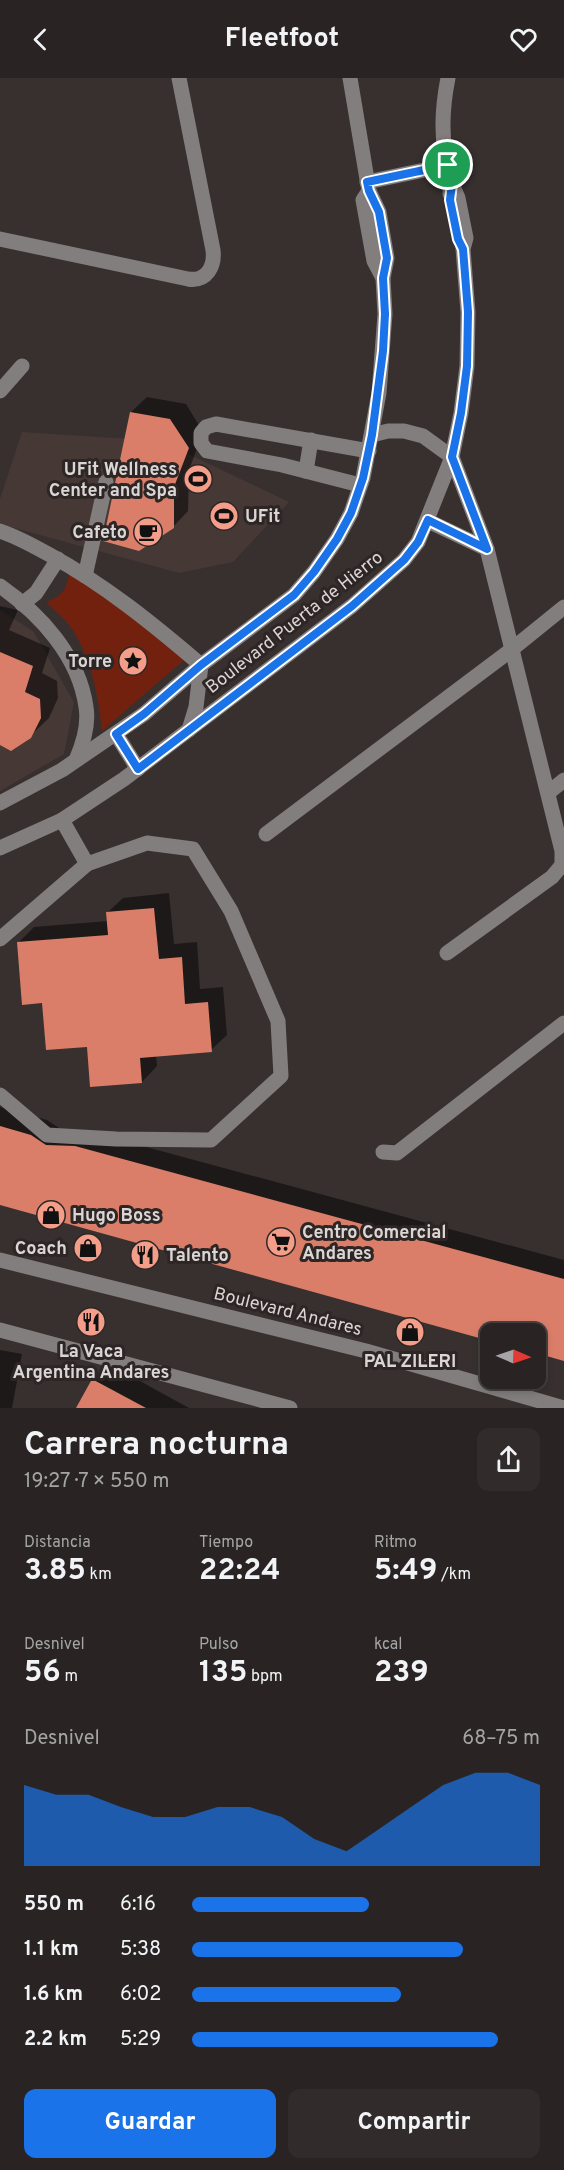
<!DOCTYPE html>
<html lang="es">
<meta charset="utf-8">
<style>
body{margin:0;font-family:Overpass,sans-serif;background:#312c2b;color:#f1f3f6;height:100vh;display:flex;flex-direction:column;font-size:22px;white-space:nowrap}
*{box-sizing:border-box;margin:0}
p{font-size:20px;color:#a5a4a6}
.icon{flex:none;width:33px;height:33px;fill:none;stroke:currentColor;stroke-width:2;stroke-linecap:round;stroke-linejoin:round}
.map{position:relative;height:1330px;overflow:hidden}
.drawer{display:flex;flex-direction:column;background:#292423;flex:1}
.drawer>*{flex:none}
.needle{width:39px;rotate:92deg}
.controls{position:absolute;left:480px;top:1245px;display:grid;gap:12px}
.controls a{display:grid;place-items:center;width:66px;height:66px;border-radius:12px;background:#292423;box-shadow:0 3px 9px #0003,0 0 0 2px #454141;font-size:30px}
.pin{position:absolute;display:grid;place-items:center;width:51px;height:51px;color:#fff;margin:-26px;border:3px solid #fff;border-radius:50%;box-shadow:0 2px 6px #0007}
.round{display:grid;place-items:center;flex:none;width:63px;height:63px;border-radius:12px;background:#312c2b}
.overview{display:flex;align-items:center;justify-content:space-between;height:102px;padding:0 24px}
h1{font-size:33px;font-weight:700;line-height:45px}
.figures{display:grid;grid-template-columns:repeat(3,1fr);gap:9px;height:102px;padding:6px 24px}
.figures div{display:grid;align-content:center}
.figures b{font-size:30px;font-weight:700}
.figures small{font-size:16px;font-weight:400}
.figures p{font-size:16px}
.chart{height:168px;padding:12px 24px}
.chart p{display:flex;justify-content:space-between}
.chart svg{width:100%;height:108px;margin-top:6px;fill:#1a73e8;opacity:.7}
.button{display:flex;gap:12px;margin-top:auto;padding:12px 24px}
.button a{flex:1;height:69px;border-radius:12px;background:#1a73e8;color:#fff;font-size:24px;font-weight:700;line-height:69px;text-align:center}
.button a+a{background:#312c2b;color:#f1f3f6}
ul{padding:0 24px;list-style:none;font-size:20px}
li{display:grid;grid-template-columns:96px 72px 1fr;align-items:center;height:45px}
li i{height:15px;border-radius:8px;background:#1a73e8}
header{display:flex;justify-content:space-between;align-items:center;height:78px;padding:0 24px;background:#292423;font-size:27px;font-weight:700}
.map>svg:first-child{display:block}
</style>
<header><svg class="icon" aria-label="back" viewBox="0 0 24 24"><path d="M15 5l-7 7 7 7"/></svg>Fleetfoot<svg class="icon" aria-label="heart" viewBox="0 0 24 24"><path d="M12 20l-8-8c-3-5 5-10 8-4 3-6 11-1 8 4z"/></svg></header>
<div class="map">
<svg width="564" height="1330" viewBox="0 0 564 1330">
<rect width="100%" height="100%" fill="#37302f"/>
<!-- built -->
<g fill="#463835">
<path d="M 22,354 L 161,363 L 289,424 L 233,484 L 179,495 L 0,446 L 0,421 Z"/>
<path d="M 0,532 L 33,553 L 74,624 L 64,676 L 0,713 Z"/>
</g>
<!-- green -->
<path fill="#73210f" d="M 69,495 L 135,539 L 185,581 L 102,653 C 98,617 92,582 72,551 C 65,541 54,532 46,524 C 62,519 67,511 69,495 Z"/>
<!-- shadow -->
<g fill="#0007">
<path d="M 147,319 L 186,326 L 203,354 L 189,392 L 188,433 L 173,449 L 131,334 Z"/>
<path d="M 0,528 L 18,532 L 9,552 L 50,570 L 42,595 L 57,603 L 58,620 L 49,640 L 30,658 L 0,665 Z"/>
<path d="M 169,815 L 174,866 L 197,864 L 200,911 L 223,909 L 227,957 L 211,972 L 156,977 L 157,988 L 142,1004 L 88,967 L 44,924 L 18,865 L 34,849 L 108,843 L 107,835 L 123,820 Z"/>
<path d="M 0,1029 L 47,1042 L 62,1052 L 91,1054 L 564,1182 L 564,1281 L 536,1274 L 536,1256 L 490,1256 L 490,1261 L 0,1125 Z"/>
<path d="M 0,1272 L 22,1276 L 12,1330 L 0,1330 Z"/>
<path d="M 109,1286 L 189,1330 L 78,1330 L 93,1302 Z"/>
</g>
<!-- building -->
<g fill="#da7e69">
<path d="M 130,334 L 170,341 L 189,370 L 174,409 L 174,450 L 139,473 L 103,463 Z"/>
<path d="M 0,574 L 33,588 L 25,614 L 40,621 L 41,640 L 31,660 L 11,673 L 0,667 Z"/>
<path d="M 154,830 L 159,881 L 182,879 L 185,926 L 208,924 L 212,974 L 140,980 L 142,1005 L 90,1009 L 87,969 L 46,972 L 42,925 L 22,927 L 17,864 L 108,857 L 106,834 Z"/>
<path d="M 0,1048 L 31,1057 L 46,1067 L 75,1068 L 564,1201 L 564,1283 L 536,1275 L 536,1256 L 490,1256 L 490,1263 L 0,1127 Z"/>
<path d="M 92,1301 L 146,1330 L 76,1330 Z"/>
</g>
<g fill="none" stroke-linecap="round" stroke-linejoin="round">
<!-- minor -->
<g stroke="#827e7d" stroke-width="15">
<path d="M 448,0 C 443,25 441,49 445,74 C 447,88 452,101 450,116"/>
<path d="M 367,104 L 448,87"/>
<path d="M 369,113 L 363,122 L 374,183 L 383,200"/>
<path d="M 0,161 L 188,201 C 207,204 215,188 213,172 L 179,0"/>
<path d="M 0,313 L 22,288"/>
<path d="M 372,357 L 388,353 L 404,353 L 423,358 L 452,379 L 487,471 L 562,773 L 562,787 L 552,799 L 447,875"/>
<path d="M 306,393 L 311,362"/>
<path d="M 360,407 L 282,387 L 207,373 L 201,365 L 201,355 L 206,349 L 216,346 L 369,373"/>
<path d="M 428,443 L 487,471"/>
<path d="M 0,453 C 18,459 34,468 50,477 C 105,507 153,546 201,587 L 196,629 L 189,652"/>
<path d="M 85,498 L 106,404"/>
<path d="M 0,508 C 40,536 79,578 86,629 C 89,647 83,666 76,682"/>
<path d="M 22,526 L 36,515 L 58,481"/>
<path d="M 116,656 L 138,691"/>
<path d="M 548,715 L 564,702"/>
<path d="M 0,725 L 62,692 L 144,636 L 201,587 L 294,517 L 314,494 L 337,461 L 351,435 L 363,400 L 379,315 L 385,236 L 383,200 L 387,180 L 379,134 L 369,113 L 350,0"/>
<path d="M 62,742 L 87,786"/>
<path d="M 266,756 L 511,572 L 564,529"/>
<path d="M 0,770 L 62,742 L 124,701 L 352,528 L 404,482 L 418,464 L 452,379 L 461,335 L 467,288 L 468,234 L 463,171 L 466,160 L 458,120 L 452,106"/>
<path d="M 0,861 L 87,786 L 147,765 L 193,771 L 231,833 L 278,943 L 281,998 L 211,1062 L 116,1061 L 47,1057 L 0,1017"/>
<path d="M 383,1074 L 397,1075 L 564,945"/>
<path d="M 0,1182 L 366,1273 L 564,1330"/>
<path d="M 0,1252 L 290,1330"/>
</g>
</g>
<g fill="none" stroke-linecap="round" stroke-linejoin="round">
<!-- route casing -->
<g stroke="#fff" stroke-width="12">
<path id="route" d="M 448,87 L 452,106 L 450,122 L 458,161 L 463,171 L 468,234 L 467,288 L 461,335 L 452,379 L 487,471 L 428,442 L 418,464 L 404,482 L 352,528 L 138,691 L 116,656 L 144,636 L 201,587 L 294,517 L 314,494 L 337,461 L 351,435 L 363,400 L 372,357 L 383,273 L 385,236 L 383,200 L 387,180 L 379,134 L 369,113 L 367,104 Z"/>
</g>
<!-- route -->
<use href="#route" stroke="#1a73e8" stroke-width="8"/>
</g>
<!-- icons -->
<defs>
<g id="stadium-disc" transform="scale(1.5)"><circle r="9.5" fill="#f49e8a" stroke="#2d2625"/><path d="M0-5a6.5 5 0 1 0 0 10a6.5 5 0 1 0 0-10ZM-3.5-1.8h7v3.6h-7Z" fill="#111"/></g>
<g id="cafe-disc" transform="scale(1.5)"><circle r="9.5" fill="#f49e8a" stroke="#2d2625"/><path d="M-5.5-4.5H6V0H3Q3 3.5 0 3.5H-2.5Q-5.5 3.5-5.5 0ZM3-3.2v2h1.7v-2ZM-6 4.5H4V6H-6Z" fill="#111"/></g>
<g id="sight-disc" transform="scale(1.5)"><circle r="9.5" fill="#f49e8a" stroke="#2d2625"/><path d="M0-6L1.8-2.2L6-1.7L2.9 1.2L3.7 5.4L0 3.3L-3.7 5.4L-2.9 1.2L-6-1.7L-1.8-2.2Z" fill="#111"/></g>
<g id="shop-disc" transform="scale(1.5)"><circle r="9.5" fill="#f49e8a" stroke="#2d2625"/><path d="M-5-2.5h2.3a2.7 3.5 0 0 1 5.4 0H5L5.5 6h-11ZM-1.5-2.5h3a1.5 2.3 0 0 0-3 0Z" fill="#111"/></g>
<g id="supermarket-disc" transform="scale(1.5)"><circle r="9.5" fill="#f49e8a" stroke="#2d2625"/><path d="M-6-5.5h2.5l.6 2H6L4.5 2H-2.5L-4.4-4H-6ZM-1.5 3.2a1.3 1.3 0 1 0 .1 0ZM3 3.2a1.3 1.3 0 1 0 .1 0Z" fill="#111"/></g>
<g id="restaurant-disc" transform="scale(1.5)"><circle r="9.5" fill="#f49e8a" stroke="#2d2625"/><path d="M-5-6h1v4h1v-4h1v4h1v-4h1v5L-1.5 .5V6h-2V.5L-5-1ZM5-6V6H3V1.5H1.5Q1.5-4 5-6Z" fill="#111"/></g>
</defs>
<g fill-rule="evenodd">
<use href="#stadium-disc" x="198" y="401"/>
<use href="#stadium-disc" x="224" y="438"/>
<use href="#cafe-disc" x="148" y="454"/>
<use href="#sight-disc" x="133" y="583"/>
<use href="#shop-disc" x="51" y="1137"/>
<use href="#supermarket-disc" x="281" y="1164"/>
<use href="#shop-disc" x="88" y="1170"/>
<use href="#restaurant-disc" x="145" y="1177"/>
<use href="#restaurant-disc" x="91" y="1244"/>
<use href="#shop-disc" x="410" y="1254"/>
</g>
<g text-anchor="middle" stroke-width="6" stroke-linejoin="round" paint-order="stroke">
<!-- poi labels -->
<g font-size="18" font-weight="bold" fill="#dad6d5" stroke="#2d2625" text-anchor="end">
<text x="177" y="397">UFit Wellness<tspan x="177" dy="21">Center and Spa</tspan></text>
<text x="245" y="444" text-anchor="start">UFit</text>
<text x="127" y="460">Cafeto</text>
<text x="112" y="589">Torre</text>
<text x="72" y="1143" text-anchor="start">Hugo Boss</text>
<text x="302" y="1160" text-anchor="start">Centro Comercial<tspan x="302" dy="21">Andares</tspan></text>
<text x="67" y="1176">Coach</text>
<text x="166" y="1183" text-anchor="start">Talento</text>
<text x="91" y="1279" text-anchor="middle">La Vaca<tspan x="91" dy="21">Argentina Andares</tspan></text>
<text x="410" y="1289" text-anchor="middle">PAL ZILERI</text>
</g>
<!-- street labels -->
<g font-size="18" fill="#dad6d5" stroke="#2d2625">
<text transform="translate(294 544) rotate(-38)" y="6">Boulevard Puerta de Hierro</text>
<text transform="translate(288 1233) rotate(14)" y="6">Boulevard Andares</text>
</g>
</g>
</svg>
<div class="controls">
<a><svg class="needle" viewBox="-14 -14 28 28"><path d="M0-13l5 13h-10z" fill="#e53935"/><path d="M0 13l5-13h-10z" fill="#a5a4a6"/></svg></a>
</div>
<div class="pin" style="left:448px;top:87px;background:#1e9e55"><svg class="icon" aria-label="arrive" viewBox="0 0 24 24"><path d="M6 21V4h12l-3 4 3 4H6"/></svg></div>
</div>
<section class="drawer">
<div class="overview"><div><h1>Carrera nocturna</h1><p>19:27 · 7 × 550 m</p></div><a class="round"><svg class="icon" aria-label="share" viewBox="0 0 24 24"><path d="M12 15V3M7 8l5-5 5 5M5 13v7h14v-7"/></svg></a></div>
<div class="figures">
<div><p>Distancia</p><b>3.85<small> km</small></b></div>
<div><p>Tiempo</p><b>22:24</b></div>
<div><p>Ritmo</p><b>5:49<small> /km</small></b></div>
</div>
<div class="figures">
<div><p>Desnivel</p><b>56<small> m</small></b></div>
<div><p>Pulso</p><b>135<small> bpm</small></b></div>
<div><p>kcal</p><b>239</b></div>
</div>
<div class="chart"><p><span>Desnivel</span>68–75 m</p>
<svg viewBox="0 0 160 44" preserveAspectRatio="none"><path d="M0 44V11L10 15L20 15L30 20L40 24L50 24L60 20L70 20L80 24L90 33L100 38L110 29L120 20L130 11L140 6L150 6L160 11V44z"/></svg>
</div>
<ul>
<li><b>550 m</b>6:16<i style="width:51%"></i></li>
<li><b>1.1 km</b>5:38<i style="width:78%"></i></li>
<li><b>1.6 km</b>6:02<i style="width:60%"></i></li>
<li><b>2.2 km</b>5:29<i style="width:88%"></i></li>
</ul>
<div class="button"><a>Guardar</a><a>Compartir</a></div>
</section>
